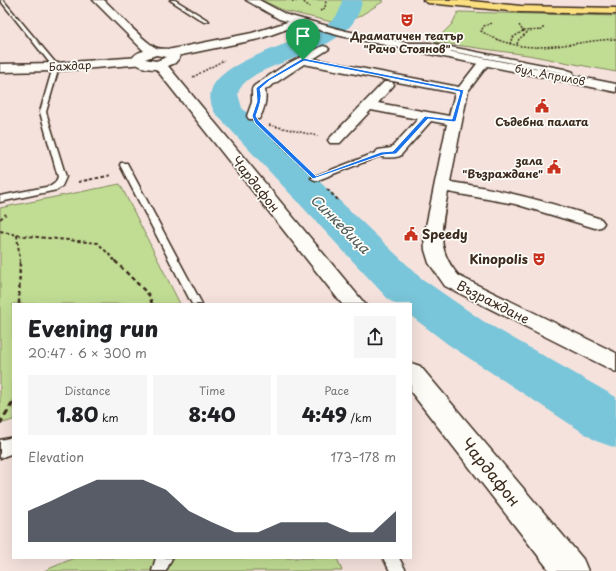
<!DOCTYPE html>
<meta charset="utf-8">
<style>
body{margin:0;font-family:"Playpen Sans",sans-serif;background:#f6f6f6;color:#202124;height:100vh;display:flex;flex-direction:column;font-size:15px;white-space:nowrap}
*{box-sizing:border-box;margin:0}
p{font-size:13px;color:#757577}
.icon{flex:none;width:22px;height:22px;fill:none;stroke:currentColor;stroke-width:2;stroke-linecap:round;stroke-linejoin:round}
.map{position:relative;flex:1;overflow:hidden}
.sheet{position:absolute;left:12px;top:303px;width:400px;height:256px;display:flex;flex-direction:column;background:#fff;border-radius:0px;box-shadow:0 4px 16px #0002}
.sheet>*{flex:none}
.pin{position:absolute;display:grid;place-items:center;width:34px;height:34px;color:#fff;margin:-41px -17px;border-radius:50% 50% 50% 0;rotate:-45deg;box-shadow:0 0 4px #0007}
.pin .icon{rotate:45deg}
.round{display:grid;place-items:center;flex:none;width:42px;height:42px;border-radius:0px;background:#f6f6f6}
.summary{display:flex;align-items:center;justify-content:space-between;height:68px;padding:0 16px}
h1{font-size:22px;font-weight:800;line-height:30px}
.figures{display:grid;grid-template-columns:repeat(3,1fr);gap:6px;height:68px;padding:4px 16px}
.figures div{display:grid;align-content:center;border-radius:0px;background:#f6f6f6;text-align:center}
.figures b{font-size:20px;font-weight:800}
.figures small{font-size:11px;font-weight:400}
.figures p{font-size:11px}
.chart{height:112px;padding:8px 16px}
.chart p{display:flex;justify-content:space-between}
.chart svg{width:100%;height:72px;margin-top:4px;fill:#111827;opacity:.7}
.map>svg:first-child{display:block}
</style>
<div class="map">
<svg width="616" height="571" viewBox="0 0 616 571">
<rect width="100%" height="100%" fill="#f5e2dd"/>
<filter id="ink" filterUnits="userSpaceOnUse"><feTurbulence type="fractalNoise" baseFrequency=".025" numOctaves="2"/><feDisplacementMap in="SourceGraphic" scale="8" xChannelSelector="R" yChannelSelector="G"/><feConvolveMatrix kernelMatrix="1 2 1 2 8 2 1 2 1" color-interpolation-filters="sRGB"/></filter>
<g filter="url(#ink)">
<!-- green -->
<g fill="#c1dd94" stroke="#7e8459">
<path d="M 261,0 L 379,0 L 384,1 L 345,25 L 285,11 Z"/>
<path d="M 458,12 L 616,16 L 616,72 L 528,55 L 434,42 L 452,24 Z"/>
<path d="M 120,184 L 180,304 L 13,304 L 13,420 L 0,424 L 0,208 Z"/>
<path d="M 74,558 L 337,558 L 342,571 L 44,571 Z"/>
</g>
<g fill="none" stroke-linecap="round" stroke-linejoin="round">
<!-- river -->
<path fill="#79c5d9" fill-rule="evenodd" d="M 342,0 L 362,0 C 356,59 244,59 238,94 L 242,108 L 421,278 L 483,321 L 616,397 L 616,448 L 596,441 L 449,345 L 411,316 L 411,304 L 395,304 L 389,300 L 215,113 C 184,58 316,47 337,15 C 340,11 341,5 342,0 Z"/>
<!-- service casing -->
<g stroke="#3b2a1e" stroke-width="3">
<g id="service">
<path d="M 0,0 L 3,0 L 59,67 L 46,112 L 66,177 L 62,186 L 57,190 L 0,202 L 0,196 L 51,186 L 55,183 L 58,177 L 40,112 L 53,67 Z"/>
<path d="M 170,0 L 175,0 L 209,21 L 204,22 Z"/>
<path d="M 404,43 L 430,43 L 564,69 L 573,72 L 573,79 L 568,80 L 568,74 L 563,73 L 430,47 L 402,46 L 401,45 Z"/>
<path d="M 380,151 L 386,151 L 387,153 L 318,180 L 315,180 L 311,178 Z"/>
<path d="M 121,163 L 127,163 L 128,165 L 202,304 L 192,304 L 120,165 Z"/>
<path d="M 156,558 L 172,558 L 166,571 L 152,571 Z"/>
<path d="M 383,558 L 399,558 L 406,571 L 390,571 Z"/>
</g>
</g>
<!-- pedestrian casing -->
<g stroke="#3b2a1e" stroke-width="3">
<path id="pedestrian" d="M 13,437 L 13,453 L 0,458 L 0,440 Z"/>
</g>
<!-- minor casing -->
<g stroke="#3b2a1e" stroke-width="3">
<path id="minor" d="M 323,46 L 327,47 L 329,49 L 313,59 L 459,87 L 480,60 L 488,60 L 490,62 L 468,91 L 450,182 C 502,189 552,203 601,219 L 604,223 L 601,227 L 595,228 L 515,204 L 448,192 C 442,225 434,248 459,276 L 616,353 L 616,372 L 445,286 L 429,263 L 425,250 L 424,236 L 447,124 L 431,121 L 400,156 C 393,158 385,158 378,156 L 375,153 L 378,150 L 391,148 L 418,119 L 371,110 L 340,143 L 330,143 L 328,140 L 384,82 L 392,82 L 394,85 L 378,103 L 449,116 L 455,93 L 304,64 L 265,90 C 267,99 264,111 259,119 L 249,119 L 247,116 L 252,102 L 252,89 L 254,86 L 285,65 Z"/>
</g>
<!-- tertiary casing -->
<g stroke="#3b2a1e" stroke-width="3">
<g id="tertiary">
<path d="M 297,19 L 301,20 L 303,22 L 301,24 L 259,39 L 172,57 L 166,53 L 172,49 L 252,33 Z"/>
<path d="M 140,57 L 145,58 L 146,61 L 145,64 L 56,71 L 0,72 L 0,64 L 56,63 Z"/>
</g>
</g>
<!-- secondary casing -->
<g stroke="#3b2a1e" stroke-width="3">
<g id="secondary">
<path d="M 93,0 L 104,0 C 120,15 135,33 153,46 C 161,53 171,43 180,57 L 175,63 L 168,66 L 365,304 L 342,304 L 156,69 C 147,69 137,67 132,59 C 135,54 138,52 144,51 ZM 156,55 L 167,57 L 156,61 L 145,59 Z"/>
<path d="M 246,0 L 259,0 L 287,15 L 346,31 L 616,84 L 616,92 L 341,36 L 279,19 Z"/>
<path d="M 411,363 L 420,366 L 583,559 L 588,571 L 550,571 L 411,392 Z"/>
</g>
</g>
<!-- primary casing -->
<g stroke="#3b2a1e" stroke-width="3">
<path id="primary" d="M 423,0 L 461,0 L 521,6 L 616,8 L 616,14 L 521,12 L 428,3 Z"/>
</g>
<!-- path-far3 -->
<g stroke="#3b2a1e" stroke-width="1.5" stroke-dasharray="2 1.5" stroke-linecap="butt">
<path d="M 301,0 L 310,7"/>
<path d="M 292,2 L 302,0"/>
<path d="M 320,11 L 325,8 L 326,0"/>
<path d="M 492,23 L 484,26 L 481,31 C 527,60 567,41 616,39"/>
<path d="M 523,31 L 543,30 L 543,26"/>
<path d="M 510,44 L 512,38 L 523,31 L 519,25"/>
<path d="M 517,44 L 519,39 L 528,32"/>
<path d="M 193,77 L 224,60"/>
<path d="M 269,125 L 318,136"/>
<path d="M 264,129 L 290,153"/>
</g>
<!-- path-far2 -->
<g stroke="#3b2a1e" stroke-width="2" stroke-dasharray="3.5 2.5" stroke-linecap="butt">
<path d="M 289,152 L 305,168"/>
<path d="M 78,182 L 112,175"/>
<path d="M 327,189 L 338,200"/>
<path d="M 0,219 L 6,214"/>
<path d="M 0,231 L 17,235 L 98,243 L 116,262"/>
<path d="M 17,235 L 20,262"/>
</g>
<!-- path-far1 -->
<g stroke="#3b2a1e" stroke-width="2.5" stroke-dasharray="4.5 3" stroke-linecap="butt">
<path d="M 115,261 L 149,295 L 152,304"/>
<path d="M 19,304 L 20,261"/>
</g>
<!-- path -->
<path stroke="#3b2a1e" stroke-width="3.5" stroke-dasharray="5.5 4" stroke-linecap="butt" d="M 0,424 L 13,402"/>
<!-- service -->
<use href="#service" fill="#fdfcf7" fill-rule="evenodd"/>
<!-- pedestrian -->
<use href="#pedestrian" fill="#fdfcf7" fill-rule="evenodd"/>
<!-- minor -->
<use href="#minor" fill="#fdfcf7" fill-rule="evenodd"/>
<!-- tertiary -->
<use href="#tertiary" fill="#fdfcf7" fill-rule="evenodd"/>
<!-- secondary -->
<use href="#secondary" fill="#fdfcf7" fill-rule="evenodd"/>
<!-- primary -->
<use href="#primary" fill="#fce080" fill-rule="evenodd"/>
</g>
</g>
<!-- route -->
<path fill="#1a73e8" stroke="#fff" fill-rule="evenodd" d="M 303,58 L 464,90 L 456,121 L 454,122 L 428,119 L 396,154 L 383,155 L 313,179 L 255,123 L 252,116 L 257,101 L 256,88 L 266,80 ZM 304,61 L 460,92 L 452,119 L 425,116 L 393,151 L 381,152 L 316,176 L 259,121 L 256,116 C 259,107 263,98 260,89 L 269,81 Z"/>
<!-- icons -->
<defs>
<g id="theatre-bare" transform="scale(1.08)"><path d="M-5-5.5Q0-4 5-5.5V0Q5 5 0 6Q-5 5-5 0ZM-3.3-2.5H-1v1.5H-3.3ZM1-2.5H3.3v1.5H1ZM-2.8 1Q0 5.5 2.8 1Z" fill="#c8321e" stroke="#fdfcf7" stroke-width="2.5" paint-order="stroke"/></g>
<g id="civic-bare" transform="scale(1.08)"><path d="M-.6-6.5H3V-4.5H.6V-3L4-1V1h2V6H-6V1h2V-1L-.6-3ZM-1.2 2.5V6h2.4V2.5Z" fill="#c8321e" stroke="#fdfcf7" stroke-width="2.5" paint-order="stroke"/></g>
</defs>
<g fill-rule="evenodd">
<use href="#theatre-bare" x="407" y="20"/>
<use href="#civic-bare" x="542" y="106"/>
<use href="#civic-bare" x="554" y="167"/>
<use href="#civic-bare" x="411" y="234"/>
<use href="#theatre-bare" x="539" y="259"/>
</g>
<g text-anchor="middle" stroke-width="3.5" stroke-linejoin="round" paint-order="stroke">
<!-- far-poi labels -->
<g font-size="11" font-weight="bold" fill="#3b2a1e" stroke="#fdfcf7">
<text x="407" y="40">Драматичен театър<tspan x="407" dy="13">"Рачо Стоянов"</tspan></text>
<text x="542" y="126">Съдебна палата</text>
<text x="543" y="165" text-anchor="end">зала<tspan x="543" dy="13">"Възраждане"</tspan></text>
</g>
<!-- far-street labels -->
<g font-size="11" fill="#3b2a1e" stroke="#fdfcf7">
<text transform="translate(70 66) rotate(-3)" y="4">Баждар</text>
<text transform="translate(550 75) rotate(11)" y="4">бул. Априлов</text>
</g>
<!-- street labels -->
<g font-size="13" fill="#3b2a1e" stroke="#fdfcf7">
<text transform="translate(256 184) rotate(51)" y="5">Чардафон</text>
<text transform="translate(493 302) rotate(27)" y="5">Възраждане</text>
</g>
<!-- poi labels -->
<g font-size="13" font-weight="bold" fill="#3b2a1e" stroke="#fdfcf7" text-anchor="start">
<text x="422" y="239">Speedy</text>
<text x="528" y="264" text-anchor="end">Kinopolis</text>
</g>
<!-- water labels -->
<g font-size="14" font-style="italic" fill="#4e5856" stroke="#fdfcf7">
<text transform="translate(340 224) rotate(45)" y="5">Синкевица</text>
</g>
<!-- near-street labels -->
<g font-size="16" fill="#3b2a1e" stroke="#fdfcf7">
<text transform="translate(491 472) rotate(51)" y="6">Чардафон</text>
</g>
</g>
</svg>
<div class="pin" style="left:303px;top:60px;background:#1e9e55"><svg class="icon" aria-label="arrive" viewBox="0 0 24 24"><path d="M6 21V4h12l-3 4 3 4H6"/></svg></div>
<section class="sheet">
<div class="summary"><div><h1>Evening run</h1><p>20:47 · 6 × 300 m</p></div><a class="round"><svg class="icon" aria-label="share" viewBox="0 0 24 24"><path d="M12 15V3M7 8l5-5 5 5M5 13v7h14v-7"/></svg></a></div>
<div class="figures">
<div><p>Distance</p><b>1.80<small> km</small></b></div>
<div><p>Time</p><b>8:40</b></div>
<div><p>Pace</p><b>4:49<small> /km</small></b></div>
</div>
<div class="chart"><p><span>Elevation</span>173–178 m</p>
<svg viewBox="0 0 160 44" preserveAspectRatio="none"><path d="M0 44V25L10 19L20 12L30 6L40 6L50 6L60 12L70 25L80 32L90 38L100 38L110 32L120 32L130 32L140 38L150 38L160 25V44z"/></svg>
</div>
</section>
</div>
